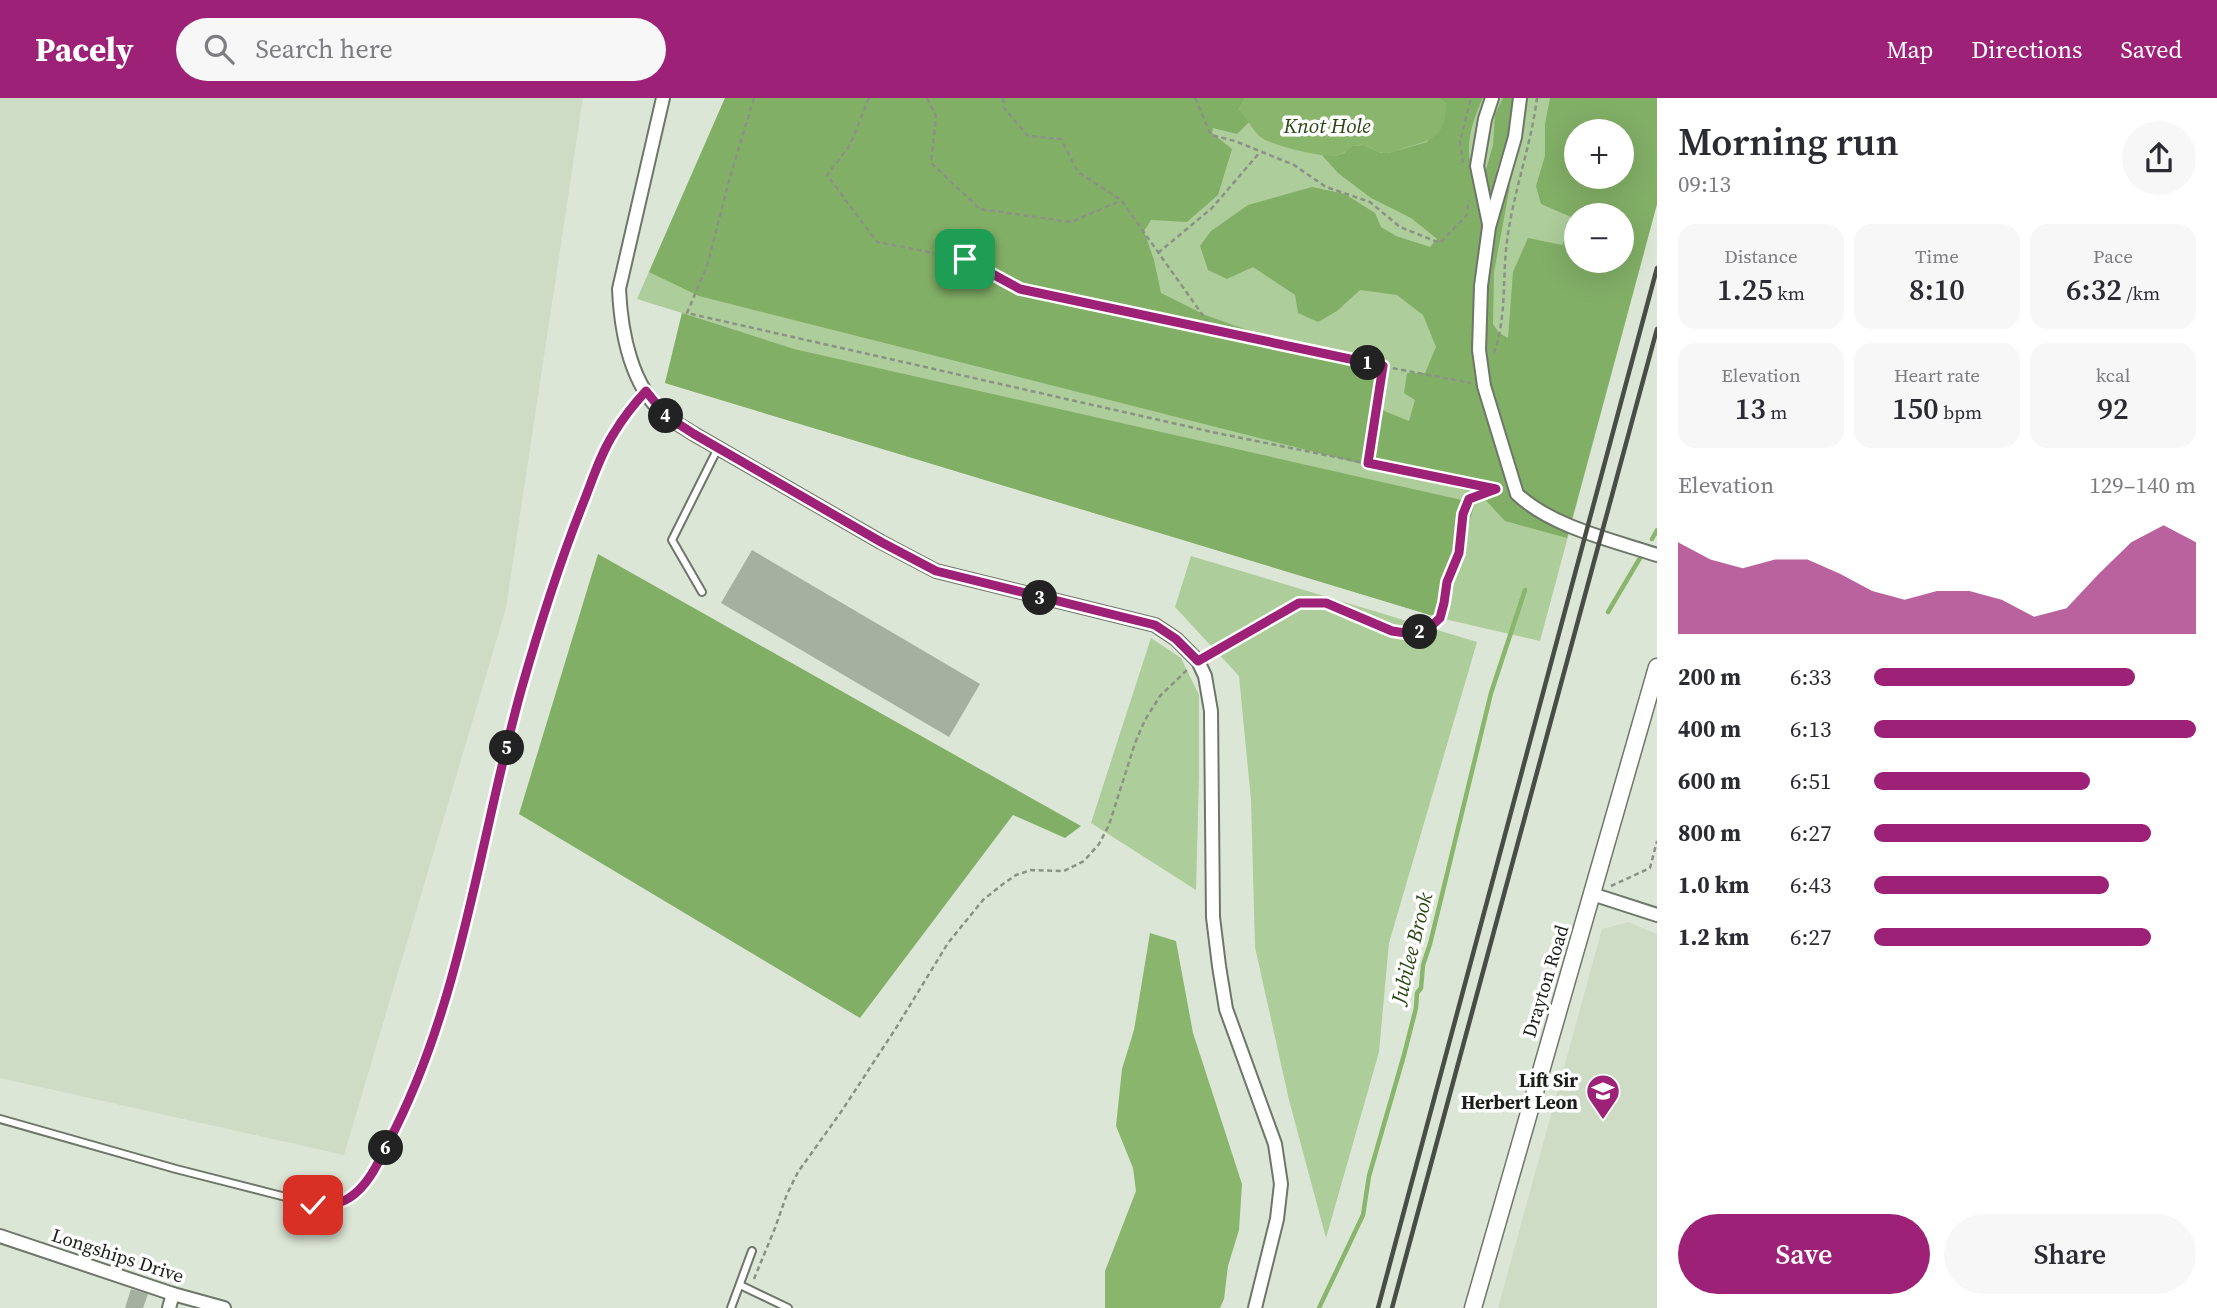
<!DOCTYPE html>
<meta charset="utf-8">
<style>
body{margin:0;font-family:"Source Serif 4",serif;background:#f7f7f7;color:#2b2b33;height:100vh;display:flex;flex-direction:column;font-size:26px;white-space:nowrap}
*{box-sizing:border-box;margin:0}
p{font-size:23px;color:#7c7c81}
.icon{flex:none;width:38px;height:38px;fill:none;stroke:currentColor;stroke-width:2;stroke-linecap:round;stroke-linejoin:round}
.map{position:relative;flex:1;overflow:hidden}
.panel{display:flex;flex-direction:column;background:#fff;width:560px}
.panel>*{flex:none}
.tools{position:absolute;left:1564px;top:21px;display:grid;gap:14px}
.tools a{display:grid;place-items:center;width:70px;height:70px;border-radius:50%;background:#fff;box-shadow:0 7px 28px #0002;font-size:35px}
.pin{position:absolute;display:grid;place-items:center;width:60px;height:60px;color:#fff;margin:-30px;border-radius:14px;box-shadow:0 4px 10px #0006}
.km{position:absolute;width:35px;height:35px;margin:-18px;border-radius:50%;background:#222;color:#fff;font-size:19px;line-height:35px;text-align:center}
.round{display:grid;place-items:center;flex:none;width:74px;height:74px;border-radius:37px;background:#f7f7f7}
.headline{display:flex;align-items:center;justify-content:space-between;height:119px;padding:0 21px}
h1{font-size:38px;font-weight:600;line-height:52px}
.stats{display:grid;grid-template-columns:repeat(3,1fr);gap:10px;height:119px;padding:7px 21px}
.stats div{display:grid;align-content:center;border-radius:18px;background:#f7f7f7;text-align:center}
.stats b{font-size:30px;font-weight:600}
.stats small{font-size:19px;font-weight:400}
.stats p{font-size:19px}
.chart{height:196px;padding:14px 21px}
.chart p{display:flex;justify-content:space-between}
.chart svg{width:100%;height:126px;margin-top:7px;fill:#9d2176;opacity:.7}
.primary-button{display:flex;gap:14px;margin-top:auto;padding:14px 21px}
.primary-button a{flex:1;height:80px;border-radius:42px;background:#9d2176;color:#fff;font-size:28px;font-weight:600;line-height:80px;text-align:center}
.primary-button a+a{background:#f7f7f7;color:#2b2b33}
ul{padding:0 21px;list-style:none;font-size:23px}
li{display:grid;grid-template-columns:112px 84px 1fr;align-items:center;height:52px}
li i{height:18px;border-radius:9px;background:#9d2176}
header{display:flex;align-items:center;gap:42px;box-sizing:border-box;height:98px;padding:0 35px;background:#9d2176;color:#fff}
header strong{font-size:33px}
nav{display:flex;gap:38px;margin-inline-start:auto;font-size:24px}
.search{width:490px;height:63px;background:#f7f7f7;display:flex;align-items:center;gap:18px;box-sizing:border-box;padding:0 24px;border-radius:38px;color:#7c7c81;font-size:26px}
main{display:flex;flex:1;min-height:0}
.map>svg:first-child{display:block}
</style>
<header>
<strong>Pacely</strong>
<div class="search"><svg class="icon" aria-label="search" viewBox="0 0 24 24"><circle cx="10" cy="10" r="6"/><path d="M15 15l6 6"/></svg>Search here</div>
<nav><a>Map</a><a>Directions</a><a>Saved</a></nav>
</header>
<main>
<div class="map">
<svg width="1657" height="1210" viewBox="0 0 1657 1210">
<rect width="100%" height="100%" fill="#dce6d6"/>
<!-- built -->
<g fill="#cedcc6">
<path d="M 0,0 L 583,0 L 506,510 L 344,1057 L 0,980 Z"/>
<path d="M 1628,824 L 1657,836 L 1657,1210 L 1498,1210 L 1602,831 Z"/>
</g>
<!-- green -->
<g fill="#adcd9a" fill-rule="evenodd">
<path d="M 725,0 L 1657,0 L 1657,106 L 1540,543 L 1440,520 L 665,285 L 682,215 L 637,201 ZM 1577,33 L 1622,33 L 1622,79 L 1577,79 ZM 1577,117 L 1622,117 L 1622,163 L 1577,163 Z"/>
<path d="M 1191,458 L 1477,544 L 1389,845 L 1379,954 L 1326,1140 L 1289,1002 L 1255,849 L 1251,702 L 1239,578 L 1175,509 Z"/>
<path d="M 1151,540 L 1181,560 L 1199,597 L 1199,679 L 1196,792 L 1091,725 Z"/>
</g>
<!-- forest -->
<g fill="#82af66" fill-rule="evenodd">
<path d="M 725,0 L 1245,0 L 1239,11 L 1250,23 L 1237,36 L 1213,30 L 1212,35 L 1232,51 L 1218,97 L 1187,124 L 1151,122 L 1144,133 L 1154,162 L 1161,195 L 1205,217 L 1372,276 L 1379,295 L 1382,312 L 1409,323 L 1415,302 L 1404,295 L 1407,275 L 1425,275 L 1436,249 L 1423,217 L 1397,197 L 1360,192 L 1337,213 L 1318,224 L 1298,215 L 1295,197 L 1253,169 L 1227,181 L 1208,172 L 1200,148 L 1211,133 L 1248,107 L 1312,89 L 1345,96 L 1375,115 L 1381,129 L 1396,138 L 1430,149 L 1437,141 L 1411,120 L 1371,100 L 1338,75 L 1321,56 L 1335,58 L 1344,55 L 1351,48 L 1364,47 L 1381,55 L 1388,55 L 1427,44 L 1446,6 L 1439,0 L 1483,0 C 1473,21 1465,45 1471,67 L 1485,75 L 1493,47 L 1495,16 L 1503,0 L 1528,0 L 1522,19 L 1510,33 L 1497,71 L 1500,81 L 1510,88 L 1494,174 L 1493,226 L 1499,235 L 1508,240 L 1513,174 L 1528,140 L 1562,147 L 1571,131 L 1571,119 L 1541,106 L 1536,88 L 1545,58 L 1545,26 L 1550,0 L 1657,0 L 1657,106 L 1567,440 L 1505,423 L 1480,396 L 699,198 L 649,174 ZM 1577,33 L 1622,33 L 1622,79 L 1577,79 ZM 1577,117 L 1622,117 L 1622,163 L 1577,163 Z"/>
<path d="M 682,215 L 794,251 L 1475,405 L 1440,520 L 665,285 Z"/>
<path d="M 598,456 L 1081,728 L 1065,740 L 1013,717 L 860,920 L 519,716 Z"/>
</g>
<!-- water -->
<g fill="#89b66c">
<path d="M 1245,0 L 1439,0 L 1446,6 C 1446,39 1432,42 1404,50 C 1397,52 1390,56 1383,55 C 1376,54 1370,48 1363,47 C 1351,45 1346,57 1334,58 C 1321,59 1273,48 1262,40 C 1254,35 1246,19 1239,11 Z"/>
<path d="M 1150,835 L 1176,843 L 1193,935 L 1242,1086 L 1239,1132 L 1228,1168 L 1224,1201 L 1220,1210 L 1105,1210 L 1105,1173 L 1136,1093 L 1133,1070 L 1116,1028 L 1122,971 L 1134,932 Z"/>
</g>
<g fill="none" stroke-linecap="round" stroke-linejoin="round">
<!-- stream -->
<g stroke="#89b66c" stroke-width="4.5">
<path d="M 1652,441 L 1657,432"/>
<path d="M 1608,514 L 1640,460"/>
<path d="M 1319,1210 L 1363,1117 L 1369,1078 L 1404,957 L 1416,910 L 1417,895 L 1421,890 L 1423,867 L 1430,846 L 1491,595 L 1525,492"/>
</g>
</g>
<!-- building -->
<g fill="#a6b0a1">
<path d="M 752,452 L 980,586 L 949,639 L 721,505 Z"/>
<path d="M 131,1191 L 148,1196 L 143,1210 L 125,1210 Z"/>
</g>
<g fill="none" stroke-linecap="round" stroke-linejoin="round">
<!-- service casing -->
<g stroke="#6d7668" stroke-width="10">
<g id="service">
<path d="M 702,494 L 672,442 L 718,350"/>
<path d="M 0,1021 L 176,1071 L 313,1106 L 326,1107 L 341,1104 L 361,1090 L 370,1078 L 399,1025 L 444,906 L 463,837 L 522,590 L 570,437 L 612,337 L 646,293"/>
<path d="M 740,1187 L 788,1210"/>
<path d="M 731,1210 L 752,1153"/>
</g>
</g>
<!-- minor casing -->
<g stroke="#6d7668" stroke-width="16">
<g id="minor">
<path d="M 663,0 L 619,191 C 621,234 631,289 666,318 C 675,325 685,330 694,336 L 881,444 L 936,473 L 1155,527 L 1176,541 L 1198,563 L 1205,578 L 1211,613 L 1213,819 L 1219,868 L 1226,911 L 1275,1046 L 1281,1086 L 1277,1121 L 1255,1210"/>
<path d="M 1520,0 L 1515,39 L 1489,129 L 1481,188 L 1479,252 L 1484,288 L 1517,396 C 1552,429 1612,442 1657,457"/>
<path d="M 1489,126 L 1477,68 L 1485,21 L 1492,0"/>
<path d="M 1592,796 L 1657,817"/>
<path d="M 0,1138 L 173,1196 L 224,1210"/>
<path d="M 169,1210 L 173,1196"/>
</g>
</g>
<!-- tertiary casing -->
<g stroke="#6d7668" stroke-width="19">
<path id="tertiary" d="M 1473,1210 L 1657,569"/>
</g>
<!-- path -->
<g stroke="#8a9286" stroke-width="2.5" stroke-dasharray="5 3.5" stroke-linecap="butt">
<path d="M 754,0 L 730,79 L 707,168 L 687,215 L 1212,334 L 1503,393"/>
<path d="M 869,0 L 850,47 L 827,77 L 877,144 L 965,161 L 1020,191 L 1323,257 L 1471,285"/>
<path d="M 927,0 L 936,18 L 931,65 L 980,111 L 1071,124 L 1120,103"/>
<path d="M 1003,0 L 1004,10 L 1028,38 L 1061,41 L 1078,74 L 1121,102 L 1214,233"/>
<path d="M 1195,0 L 1211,37 L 1235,43 L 1294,67 L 1326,89 L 1370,104 L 1400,129 L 1440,145 L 1466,118 L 1469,102"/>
<path d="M 1463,65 L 1460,43 L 1471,0"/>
<path d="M 1158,155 L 1212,110 L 1260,54"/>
<path d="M 1494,255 C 1507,218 1502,182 1507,143 C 1513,95 1531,48 1537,0"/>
<path d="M 1368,365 L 1383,268"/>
<path d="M 1208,558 L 1299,505 L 1326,505 L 1392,533 L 1412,536 L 1427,532 L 1440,520 L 1444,505 L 1447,484 L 1459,455 L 1463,416 L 1469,401 L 1496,391 L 1499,384"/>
<path d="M 1611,788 L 1650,770 L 1657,743"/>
<path d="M 754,1181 L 775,1130 L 787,1096 L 798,1074 L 841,1014 L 896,930 L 948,845 L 983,802 L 1003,786 L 1016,777 L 1031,772 L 1064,773 L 1084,763 L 1099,746 L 1109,727 L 1135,645 L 1145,622 L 1160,598 L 1188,571"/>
</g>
<!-- service -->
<use href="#service" stroke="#fff" stroke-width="6"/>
<!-- minor -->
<use href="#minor" stroke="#fff" stroke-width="12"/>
<!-- tertiary -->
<use href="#tertiary" stroke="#fff" stroke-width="16"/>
<!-- rail -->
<g stroke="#484d45" stroke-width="4.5">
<path d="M 1378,1210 L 1657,170"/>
<path d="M 1392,1210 L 1657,231"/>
</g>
</g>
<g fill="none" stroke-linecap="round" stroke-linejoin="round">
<!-- route casing -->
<g stroke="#fff" stroke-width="14">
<path id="route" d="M 313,1107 C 325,1107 338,1107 349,1100 C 368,1088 378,1065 388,1045 C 463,903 479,741 522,589 C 540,526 560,463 584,403 C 593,380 601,355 614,335 C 623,320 634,306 646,293 L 666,318 L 694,336 L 881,444 L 936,473 L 1155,527 L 1176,541 L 1198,563 L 1299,505 L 1326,505 L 1392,533 L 1412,536 L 1427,532 L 1440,520 L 1444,505 L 1447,484 L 1459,455 L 1463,416 L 1469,401 L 1496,391 L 1368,365 L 1383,268 L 1020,191 L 965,161"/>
</g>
<!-- route -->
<use href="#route" stroke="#9d2176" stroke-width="9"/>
</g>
<!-- icons -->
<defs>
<g id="school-pin" transform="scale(1.75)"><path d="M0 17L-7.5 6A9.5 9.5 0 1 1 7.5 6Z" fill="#9d2176" stroke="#fff"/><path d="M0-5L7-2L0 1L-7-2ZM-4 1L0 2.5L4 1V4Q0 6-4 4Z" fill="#fff"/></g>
</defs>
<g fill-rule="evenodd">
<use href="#school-pin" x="1603" y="993"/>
</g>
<g text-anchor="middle" stroke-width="7" stroke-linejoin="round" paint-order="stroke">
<!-- street labels -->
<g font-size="19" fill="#1b1f19" stroke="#fff">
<text transform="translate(1545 883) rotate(-73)" y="7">Drayton Road</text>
<text transform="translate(118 1157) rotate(18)" y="7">Longships Drive</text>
</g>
<!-- poi labels -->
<g font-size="19" font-weight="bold" fill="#1b1f19" stroke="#fff" text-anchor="end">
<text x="1578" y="989">Lift Sir<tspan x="1578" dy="22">Herbert Leon</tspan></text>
</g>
<!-- water labels -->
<g font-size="21" font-style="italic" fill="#2a4713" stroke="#fff">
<text x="1327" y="35">Knot Hole</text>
<text transform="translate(1412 850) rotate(-76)" y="7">Jubilee Brook</text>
</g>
</g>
</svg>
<div class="tools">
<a>+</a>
<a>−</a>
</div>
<div class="pin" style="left:965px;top:161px;background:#1e9e55"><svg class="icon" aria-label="arrive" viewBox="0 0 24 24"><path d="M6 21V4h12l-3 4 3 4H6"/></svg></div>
<div class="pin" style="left:313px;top:1107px;background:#d93025"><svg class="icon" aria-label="check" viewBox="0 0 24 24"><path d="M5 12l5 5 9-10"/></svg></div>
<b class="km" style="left:1368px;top:265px">1</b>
<b class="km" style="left:1420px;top:534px">2</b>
<b class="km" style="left:1040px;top:500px">3</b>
<b class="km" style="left:666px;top:318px">4</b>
<b class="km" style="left:507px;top:650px">5</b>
<b class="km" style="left:386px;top:1050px">6</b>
</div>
<section class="panel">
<div class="headline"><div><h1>Morning run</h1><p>09:13</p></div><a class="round"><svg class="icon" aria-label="share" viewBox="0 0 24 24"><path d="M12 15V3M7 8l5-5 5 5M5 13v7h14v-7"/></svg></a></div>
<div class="stats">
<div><p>Distance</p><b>1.25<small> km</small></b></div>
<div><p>Time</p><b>8:10</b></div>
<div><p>Pace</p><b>6:32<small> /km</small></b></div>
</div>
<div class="stats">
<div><p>Elevation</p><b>13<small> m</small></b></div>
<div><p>Heart rate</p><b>150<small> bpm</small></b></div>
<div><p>kcal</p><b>92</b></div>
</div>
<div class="chart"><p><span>Elevation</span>129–140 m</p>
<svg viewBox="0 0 160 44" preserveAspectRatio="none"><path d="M0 44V12L10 18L20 21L30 18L40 18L50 23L60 29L70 32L80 29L90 29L100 32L110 38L120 35L130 23L140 12L150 6L160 12V44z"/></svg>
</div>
<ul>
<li><b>200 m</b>6:33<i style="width:81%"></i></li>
<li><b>400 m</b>6:13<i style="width:100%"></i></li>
<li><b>600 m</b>6:51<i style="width:67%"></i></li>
<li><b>800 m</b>6:27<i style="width:86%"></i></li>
<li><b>1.0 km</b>6:43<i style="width:73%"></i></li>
<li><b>1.2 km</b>6:27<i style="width:86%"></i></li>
</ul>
<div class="primary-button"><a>Save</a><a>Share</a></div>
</section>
</main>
